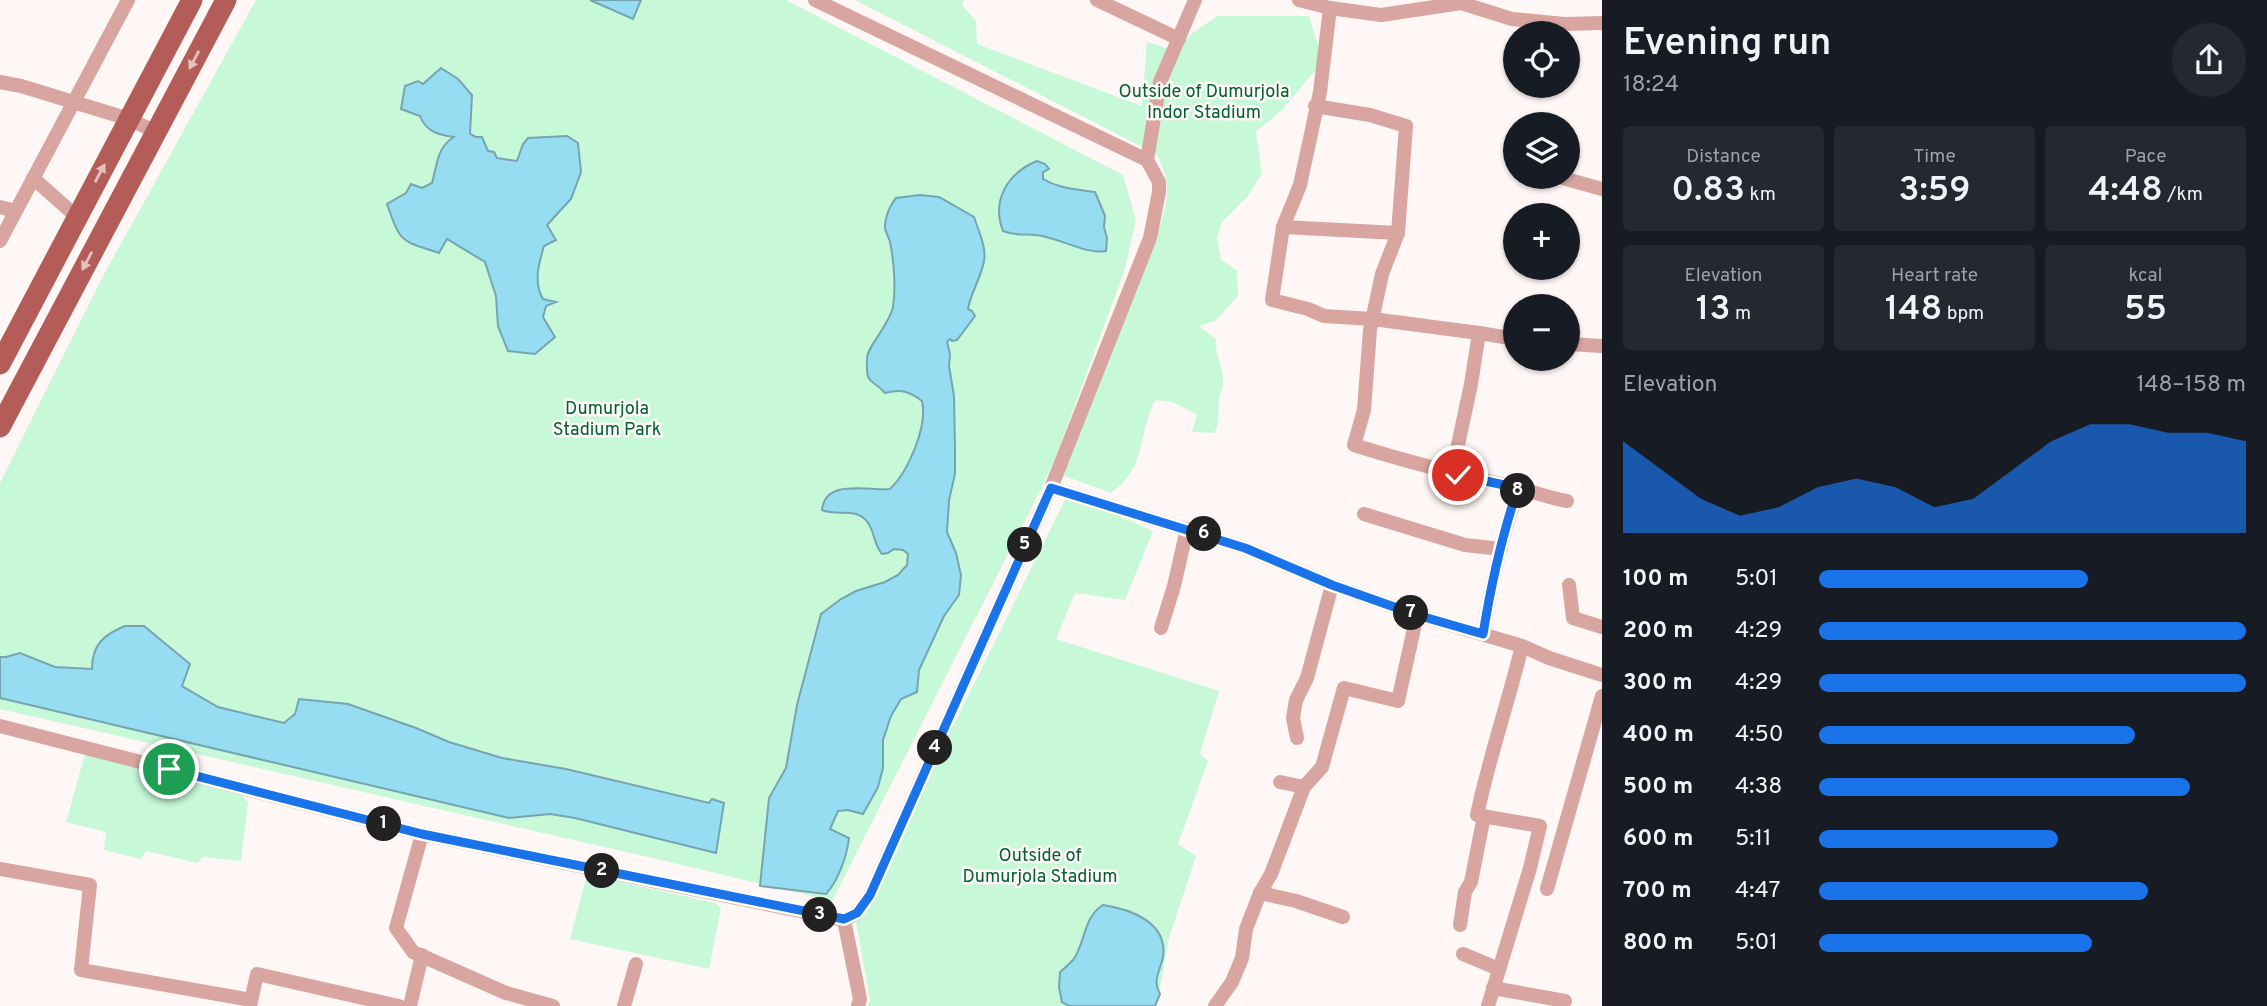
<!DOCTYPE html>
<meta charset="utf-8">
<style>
body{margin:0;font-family:Overpass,sans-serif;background:#242831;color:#f1f3f6;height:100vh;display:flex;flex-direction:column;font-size:26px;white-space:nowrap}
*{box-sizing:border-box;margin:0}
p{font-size:23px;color:#9ea1a6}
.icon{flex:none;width:38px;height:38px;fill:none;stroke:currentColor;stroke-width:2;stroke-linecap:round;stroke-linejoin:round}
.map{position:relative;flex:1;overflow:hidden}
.side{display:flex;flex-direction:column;background:#171b24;width:665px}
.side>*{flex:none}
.tools{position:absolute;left:1503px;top:21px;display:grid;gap:14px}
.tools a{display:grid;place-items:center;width:77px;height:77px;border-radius:50%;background:#171b24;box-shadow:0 2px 5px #0004;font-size:35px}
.pin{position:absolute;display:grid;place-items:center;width:60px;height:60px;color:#fff;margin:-30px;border:4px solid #fff;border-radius:50%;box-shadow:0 2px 7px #0007}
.km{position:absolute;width:35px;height:35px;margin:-18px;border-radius:50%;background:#222;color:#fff;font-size:19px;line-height:35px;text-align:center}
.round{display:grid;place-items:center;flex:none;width:74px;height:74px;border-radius:37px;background:#242831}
.headline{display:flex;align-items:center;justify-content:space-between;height:119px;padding:0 21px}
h1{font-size:38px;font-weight:600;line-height:52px}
.figures{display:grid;grid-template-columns:repeat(3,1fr);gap:10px;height:119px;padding:7px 21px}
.figures div{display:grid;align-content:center;border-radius:7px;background:#242831;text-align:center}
.figures b{font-size:35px;font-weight:600}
.figures small{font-size:19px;font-weight:400}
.figures p{font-size:19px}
.chart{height:196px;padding:14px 21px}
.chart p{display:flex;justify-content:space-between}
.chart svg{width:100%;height:126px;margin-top:7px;fill:#1a73e8;opacity:.7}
ul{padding:0 21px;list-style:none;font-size:23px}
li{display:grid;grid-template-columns:112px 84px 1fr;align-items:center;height:52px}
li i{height:18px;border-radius:9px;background:#1a73e8}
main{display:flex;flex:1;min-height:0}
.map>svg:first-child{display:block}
</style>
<main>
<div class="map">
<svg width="1602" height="1006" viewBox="0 0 1602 1006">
<rect width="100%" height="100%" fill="#fef7f5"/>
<!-- green -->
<g fill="#c7f8d8">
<path d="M 256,0 L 786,0 L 1123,175 L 1136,220 L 1125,269 L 1056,456 L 1043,485 L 832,901 L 670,862 L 0,709 L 0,483 L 103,276 Z"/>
<path d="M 855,0 L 964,0 L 962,5 L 976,21 L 977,44 L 1142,106 L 1147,42 L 1170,49 L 1217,16 L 1309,16 L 1323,61 L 1282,110 L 1256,132 L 1262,173 L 1247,197 L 1222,222 L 1217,238 L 1221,260 L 1237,270 L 1238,296 L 1215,321 L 1199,326 L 1216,339 C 1215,358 1224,368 1223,384 C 1223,389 1219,394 1219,400 C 1217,412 1221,422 1214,433 L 1192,432 L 1197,414 L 1172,402 L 1155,400 C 1137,436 1148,466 1111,493 L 1062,475 L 1161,223 C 1169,195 1171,180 1156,154 Z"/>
<path d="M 1068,494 L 1153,531 L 1125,600 L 1075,593 L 1056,639 L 1219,691 L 1200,754 L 1208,761 L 1178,844 L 1196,856 L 1169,938 L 1160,988 L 1154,1006 L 868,1006 L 870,1000 L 856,922 Z"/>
<path d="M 85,754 L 240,792 L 248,803 L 241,861 L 203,857 L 197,863 L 146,851 L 141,859 L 104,850 L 106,832 L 66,822 Z"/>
<path d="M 593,876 L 716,903 L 721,908 L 709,969 L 570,939 L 586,878 Z"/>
</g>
<!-- water -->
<g fill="#96ddf1" stroke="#76a4b0" stroke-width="2">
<path d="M 590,0 L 641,0 L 633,19 Z"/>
<path d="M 441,68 L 458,79 L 472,95 L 470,134 L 476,137 L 482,137 L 488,151 L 494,152 L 497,158 L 517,161 L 523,144 L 528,138 L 567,136 L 578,143 L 581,172 L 571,199 L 547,225 L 556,240 L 544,246 C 539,263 533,282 543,299 L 556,302 L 546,306 L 543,317 L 555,337 L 535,354 L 508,351 L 498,326 L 496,296 L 485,262 L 447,239 L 439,253 C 400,240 401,244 387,204 L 406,193 L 411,184 L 422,188 L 432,183 C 437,165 437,147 454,137 C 439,135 426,132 420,116 L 401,109 L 405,86 L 418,81 L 423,84 Z"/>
<path d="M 1037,161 L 1045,164 L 1049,169 L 1043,172 L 1043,179 C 1060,189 1076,189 1095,192 L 1105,216 L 1104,227 L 1107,238 L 1106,251 C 1086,255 1058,237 1036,235 C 1022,233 1019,237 1003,231 C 991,200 1008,173 1037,161 Z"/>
<path d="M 920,195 L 939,197 L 974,217 C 978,230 987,248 984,261 C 981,278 971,292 968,309 L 972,311 L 975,316 L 957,340 L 952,341 L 950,339 L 947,342 L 950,354 L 949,366 L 954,396 L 955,450 L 955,474 L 949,500 L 947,532 L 956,553 L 961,575 L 959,595 L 944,616 L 919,670 L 917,692 L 901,699 L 891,716 L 883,740 L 883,768 L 878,787 L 863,814 L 848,810 L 838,811 L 830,829 L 849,838 C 847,856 838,881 826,894 L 760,886 L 769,798 L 786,768 L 797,705 L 821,614 L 841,599 L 856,591 L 885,582 L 898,575 L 907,565 L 908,554 L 903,550 L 894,549 L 888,553 L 882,554 C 874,545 875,533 868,523 C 857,506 838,517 822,510 C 825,478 869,491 890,489 C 908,472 928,426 922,401 C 909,391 901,389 885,393 C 871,377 866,387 867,359 C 867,346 889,326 893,307 C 896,288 894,261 890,242 C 889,237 885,232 885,227 C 885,217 890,205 896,198 Z"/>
<path d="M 125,626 L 144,626 L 190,664 L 182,686 L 218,707 L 284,723 L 295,714 L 299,699 L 348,704 L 416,728 L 449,742 L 502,758 L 566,769 L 709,803 L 712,799 L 724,803 L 716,853 L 575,818 L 550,814 L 509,818 L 0,698 L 0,657 L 6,657 L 20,653 L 55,667 L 92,669 C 92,645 103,635 125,626 Z"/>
<path d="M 1103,905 C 1130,909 1168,922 1163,957 C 1160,972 1152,980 1160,994 L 1155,1006 L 1069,1006 L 1062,1002 L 1059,987 L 1060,972 C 1065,968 1069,964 1073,960 C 1085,945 1083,917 1103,905 Z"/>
</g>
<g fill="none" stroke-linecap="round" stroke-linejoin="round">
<!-- minor -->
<g stroke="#d8a5a0" stroke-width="14">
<path d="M 1097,0 L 1179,39"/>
<path d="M 1299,0 L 1330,8 L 1381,15 L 1461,3 L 1512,19 L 1564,24 L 1602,23"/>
<path d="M 1330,8 L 1320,92 L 1300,185 L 1283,227 L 1272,300 L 1308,309 L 1324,316 L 1373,319 L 1479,333 L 1471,384 L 1452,473"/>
<path d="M 0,82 L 21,86 L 129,119 L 156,132"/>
<path d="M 1315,106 L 1370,115 L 1406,126 L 1398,233 L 1382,274 L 1370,330 L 1364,410 L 1354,445 C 1407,462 1460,475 1514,487 C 1532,491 1548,498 1567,501"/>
<path d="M 1147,160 L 1160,82 L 1195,0"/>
<path d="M 1559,177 L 1602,189"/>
<path d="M 33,178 L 77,217"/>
<path d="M 0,207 L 15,211"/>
<path d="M 1283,227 L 1398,233"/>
<path d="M 0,241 L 128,0"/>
<path d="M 1479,333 L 1516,339"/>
<path d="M 1568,344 L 1602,346"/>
<path d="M 1051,488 L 1245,548 L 1332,585 L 1417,615 L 1522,646 L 1549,658 L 1602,675"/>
<path d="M 1364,514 L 1465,545 L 1501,549"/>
<path d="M 1569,585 L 1573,618 L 1602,627"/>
<path d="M 1161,628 L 1174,586 L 1187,529"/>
<path d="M 1483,634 C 1491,585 1502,534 1519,488"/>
<path d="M 0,726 L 422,834 L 844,920 L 857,913 L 870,895 L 1051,488 L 1150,238 L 1159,192 L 1159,182 L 1147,160 L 815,0"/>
<path d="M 1297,738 L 1293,718 L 1296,700 L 1307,678 L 1332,585"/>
<path d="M 1280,782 L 1304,787"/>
<path d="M 422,834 L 396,928 L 413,952 L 506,993 L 553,1006"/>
<path d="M 0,869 L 90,885 L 81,970 L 251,1000"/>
<path d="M 1547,889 L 1602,696"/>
<path d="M 1260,893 L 1296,901 L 1343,917"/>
<path d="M 844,920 L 860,999 L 858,1006"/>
<path d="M 1460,925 L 1465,892 L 1471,882 L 1484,816"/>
<path d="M 1463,954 L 1499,969"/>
<path d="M 1493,988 L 1565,1001"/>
<path d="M 250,1006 L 257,974 L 399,1006"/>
<path d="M 410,1006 L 422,955"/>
<path d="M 624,1006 L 636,964"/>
<path d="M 1215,1006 L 1232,982 L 1242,958 L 1246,929 L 1260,893 L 1271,874 L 1304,787 L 1322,767 L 1344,688 L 1398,701 L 1417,615"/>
<path d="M 1488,1006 L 1530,868 L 1540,826 L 1477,815 C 1489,758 1508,703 1522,646"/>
</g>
<!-- primary -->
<g stroke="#b45c57" stroke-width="21">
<path d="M 0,364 L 192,0"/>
<path d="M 0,427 L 226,0"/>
</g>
</g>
<!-- one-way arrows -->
<defs><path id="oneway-solid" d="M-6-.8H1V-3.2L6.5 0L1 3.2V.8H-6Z" transform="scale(1.75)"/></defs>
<g fill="#e4c1be">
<use href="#oneway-solid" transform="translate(194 60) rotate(118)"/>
<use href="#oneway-solid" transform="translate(100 173) rotate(-62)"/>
<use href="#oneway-solid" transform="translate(87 261) rotate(118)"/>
</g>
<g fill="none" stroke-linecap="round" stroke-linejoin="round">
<!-- route casing -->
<g stroke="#fff" stroke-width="14">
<path id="route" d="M 169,769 L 422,834 L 844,919 L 857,913 L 870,895 L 1051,488 L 1245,548 L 1332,585 L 1417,615 L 1483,634 C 1491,585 1502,535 1518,488 L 1458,475"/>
</g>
<!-- route -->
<use href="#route" stroke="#1a73e8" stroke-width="9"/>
</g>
<g text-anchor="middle" stroke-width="5" stroke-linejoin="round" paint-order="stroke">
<!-- park labels -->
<g font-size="18" fill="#006036" stroke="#fef7f5">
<text x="1204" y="97">Outside of Dumurjola<tspan x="1204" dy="21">Indor Stadium</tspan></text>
<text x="607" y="414">Dumurjola<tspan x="607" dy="21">Stadium Park</tspan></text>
<text x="1040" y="861">Outside of<tspan x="1040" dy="21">Dumurjola Stadium</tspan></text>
</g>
</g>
</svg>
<div class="tools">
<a><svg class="icon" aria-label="locate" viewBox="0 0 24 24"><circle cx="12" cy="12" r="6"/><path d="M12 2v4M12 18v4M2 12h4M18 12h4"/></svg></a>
<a><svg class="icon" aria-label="layers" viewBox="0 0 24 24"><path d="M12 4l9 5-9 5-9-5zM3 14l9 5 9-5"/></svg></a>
<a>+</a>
<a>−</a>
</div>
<div class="pin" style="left:169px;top:769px;background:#1e9e55"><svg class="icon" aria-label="arrive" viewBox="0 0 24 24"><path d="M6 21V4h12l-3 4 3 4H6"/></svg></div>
<div class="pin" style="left:1458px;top:475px;background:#d93025"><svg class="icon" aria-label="check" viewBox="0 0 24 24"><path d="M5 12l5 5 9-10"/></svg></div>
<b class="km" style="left:384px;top:824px">1</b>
<b class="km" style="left:602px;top:871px">2</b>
<b class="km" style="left:820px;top:915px">3</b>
<b class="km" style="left:935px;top:748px">4</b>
<b class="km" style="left:1025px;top:545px">5</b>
<b class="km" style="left:1204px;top:534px">6</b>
<b class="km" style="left:1411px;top:613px">7</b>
<b class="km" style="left:1518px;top:491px">8</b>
</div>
<section class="side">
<div class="headline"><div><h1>Evening run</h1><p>18:24</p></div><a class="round"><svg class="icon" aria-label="share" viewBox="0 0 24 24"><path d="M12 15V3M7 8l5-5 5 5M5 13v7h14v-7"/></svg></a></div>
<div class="figures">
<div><p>Distance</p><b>0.83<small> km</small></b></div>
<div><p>Time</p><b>3:59</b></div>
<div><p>Pace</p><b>4:48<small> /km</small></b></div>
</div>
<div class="figures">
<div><p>Elevation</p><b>13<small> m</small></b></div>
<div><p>Heart rate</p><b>148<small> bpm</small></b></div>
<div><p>kcal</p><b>55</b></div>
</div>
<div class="chart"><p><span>Elevation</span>148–158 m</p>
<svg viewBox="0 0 160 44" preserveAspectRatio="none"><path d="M0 44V12L10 22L20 32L30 38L40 35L50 28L60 25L70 28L80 35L90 32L100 22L110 12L120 6L130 6L140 9L150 9L160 12V44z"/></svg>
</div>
<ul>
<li><b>100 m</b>5:01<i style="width:63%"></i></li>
<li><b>200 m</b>4:29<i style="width:100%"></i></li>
<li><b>300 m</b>4:29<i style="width:100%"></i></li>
<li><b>400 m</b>4:50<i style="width:74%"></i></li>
<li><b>500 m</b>4:38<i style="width:87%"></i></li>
<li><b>600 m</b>5:11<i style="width:56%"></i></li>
<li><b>700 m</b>4:47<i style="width:77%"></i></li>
<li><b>800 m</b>5:01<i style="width:64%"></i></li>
</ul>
</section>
</main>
